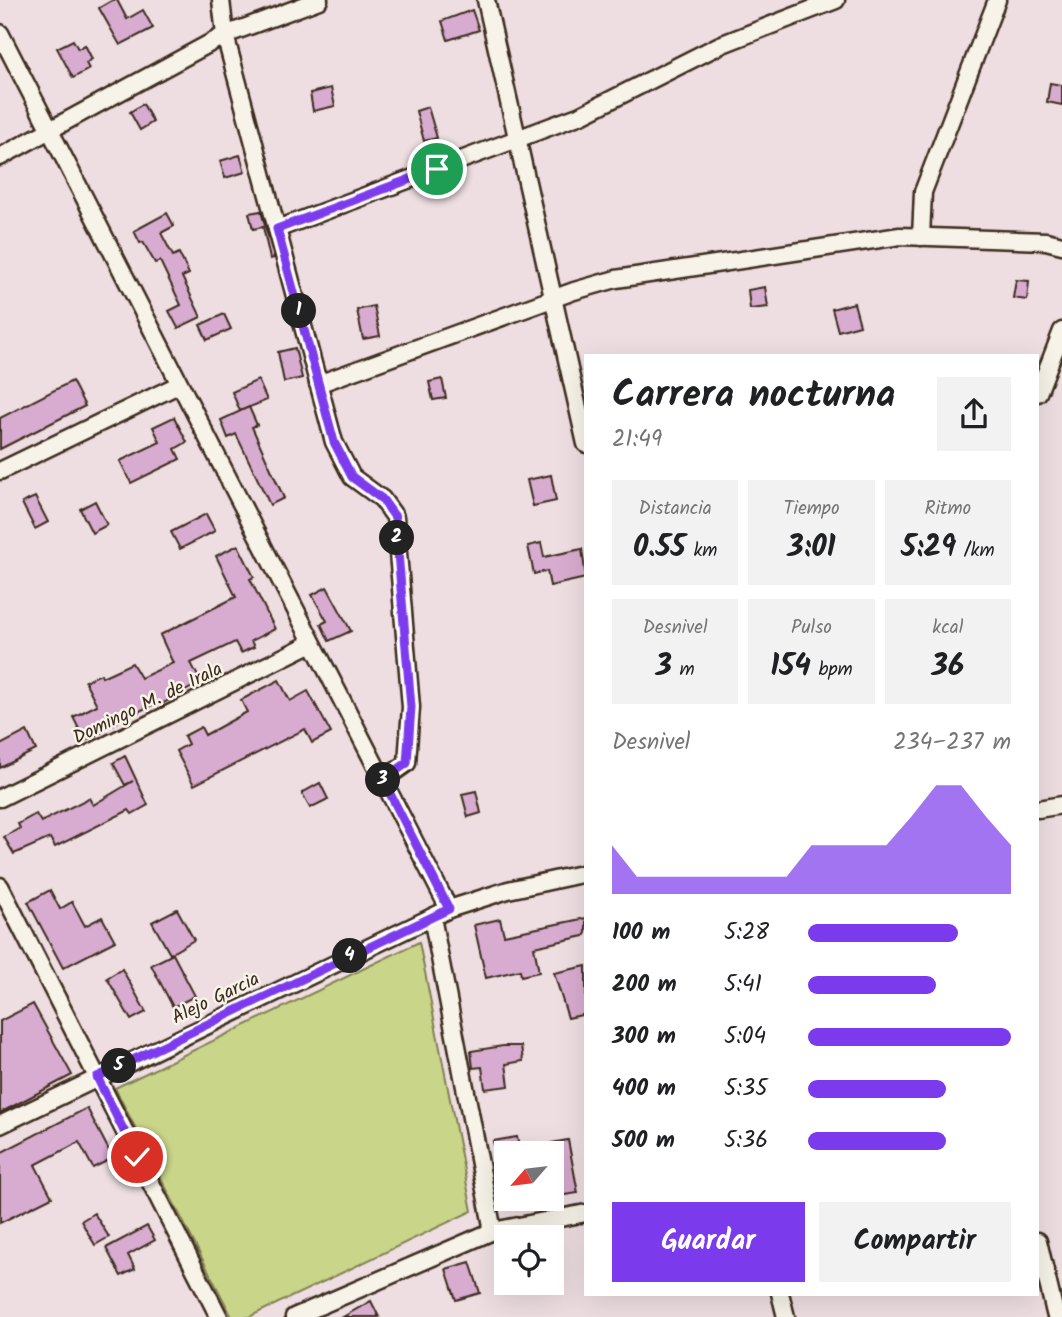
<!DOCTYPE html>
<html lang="es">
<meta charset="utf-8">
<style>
body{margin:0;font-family:Kalam,sans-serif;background:#f2f2f2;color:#202124;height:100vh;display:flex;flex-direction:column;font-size:26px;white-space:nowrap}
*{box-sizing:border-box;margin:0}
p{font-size:23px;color:#757577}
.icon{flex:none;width:38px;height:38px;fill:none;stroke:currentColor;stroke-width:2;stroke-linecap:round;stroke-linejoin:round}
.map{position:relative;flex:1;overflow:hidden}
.details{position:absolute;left:584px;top:354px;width:455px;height:942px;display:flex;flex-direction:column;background:#fff;border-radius:0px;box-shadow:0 7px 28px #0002}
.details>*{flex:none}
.needle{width:46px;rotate:242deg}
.fabs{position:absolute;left:494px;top:1141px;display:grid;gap:14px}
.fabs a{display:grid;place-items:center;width:70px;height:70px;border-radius:0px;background:#fff;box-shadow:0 7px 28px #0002;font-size:35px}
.pin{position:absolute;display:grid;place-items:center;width:60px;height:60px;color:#fff;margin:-30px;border:4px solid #fff;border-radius:50%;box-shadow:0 2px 7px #0007}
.km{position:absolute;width:35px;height:35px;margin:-18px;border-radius:50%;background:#222;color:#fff;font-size:19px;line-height:35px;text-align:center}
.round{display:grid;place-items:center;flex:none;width:74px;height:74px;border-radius:0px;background:#f2f2f2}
.headline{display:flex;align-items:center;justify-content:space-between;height:119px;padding:0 28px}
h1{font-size:38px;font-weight:700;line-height:52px}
.metrics{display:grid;grid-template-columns:repeat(3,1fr);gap:10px;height:119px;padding:7px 28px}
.metrics div{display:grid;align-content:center;border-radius:0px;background:#f2f2f2;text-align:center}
.metrics b{font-size:30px;font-weight:700}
.metrics small{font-size:19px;font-weight:400}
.metrics p{font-size:19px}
.chart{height:196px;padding:14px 28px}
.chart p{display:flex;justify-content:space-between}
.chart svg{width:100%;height:126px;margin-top:7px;fill:#7c3aed;opacity:.7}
.button{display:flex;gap:14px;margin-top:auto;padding:14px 28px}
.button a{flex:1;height:80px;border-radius:0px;background:#7c3aed;color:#fff;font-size:28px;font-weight:700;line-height:80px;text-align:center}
.button a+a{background:#f2f2f2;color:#202124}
ul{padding:0 28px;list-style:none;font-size:23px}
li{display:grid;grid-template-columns:112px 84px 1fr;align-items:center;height:52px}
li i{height:18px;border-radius:9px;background:#7c3aed}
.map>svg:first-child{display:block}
</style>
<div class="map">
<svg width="1062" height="1317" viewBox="0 0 1062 1317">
<rect width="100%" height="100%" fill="#eedee1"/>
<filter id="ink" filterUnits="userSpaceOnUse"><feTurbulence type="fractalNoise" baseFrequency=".0143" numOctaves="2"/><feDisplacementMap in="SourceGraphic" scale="14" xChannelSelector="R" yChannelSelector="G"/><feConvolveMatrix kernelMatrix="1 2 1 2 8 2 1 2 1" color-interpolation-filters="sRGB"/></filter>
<g filter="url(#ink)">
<!-- green -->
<path fill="#c9d589" stroke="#828054" stroke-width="2" d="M 419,942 L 472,1211 L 249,1317 L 232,1317 L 115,1088 Z"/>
<!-- building -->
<g fill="#d8acd0" stroke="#3b2a1e" stroke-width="2">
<path d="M 113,0 L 117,0 L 127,19 L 143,10 L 153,28 L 120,45 L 99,8 Z"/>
<path d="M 472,10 L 479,30 L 448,40 L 442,21 Z"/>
<path d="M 73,40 L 78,49 L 85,45 L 92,59 L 86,63 L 89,69 L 73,78 L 57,48 Z"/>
<path d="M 1050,83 L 1062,85 L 1062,105 L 1047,102 Z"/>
<path d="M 331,88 L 335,106 L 313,111 L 310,93 Z"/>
<path d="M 143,104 L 153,122 L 140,130 L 130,112 Z"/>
<path d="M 428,107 L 437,138 L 424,141 L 416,111 Z"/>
<path d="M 240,155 L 245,172 L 225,178 L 220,161 Z"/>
<path d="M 261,211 L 274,258 L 270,259 L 263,227 L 253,229 L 249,213 Z"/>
<path d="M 167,213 L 174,226 L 161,233 L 173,256 L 179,253 L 189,274 L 182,277 L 201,317 L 178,328 L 169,311 L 181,305 L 160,261 L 155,263 L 143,242 L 140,243 L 134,231 Z"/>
<path d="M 1016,280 L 1029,281 L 1027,300 L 1013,298 Z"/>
<path d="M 765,287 L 768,307 L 750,309 L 748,290 Z"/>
<path d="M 854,303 L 860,325 L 838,331 L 832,309 Z"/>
<path d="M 374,306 L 380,336 L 363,339 L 357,310 Z"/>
<path d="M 224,314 L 231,329 L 207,340 L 200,325 Z"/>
<path d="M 295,348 L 302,378 L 284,382 L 278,352 Z"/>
<path d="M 442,379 L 446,398 L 433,400 L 429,382 Z"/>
<path d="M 258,380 L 267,400 L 240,411 L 232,392 Z"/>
<path d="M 72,381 L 85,406 L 0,449 L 0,418 Z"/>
<path d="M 249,407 L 257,425 L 252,427 L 284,498 L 270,505 L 236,434 L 228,438 L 221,420 Z"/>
<path d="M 174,417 L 187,442 L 175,449 L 180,459 L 131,483 L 120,461 L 160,442 L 153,427 Z"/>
<path d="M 551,475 L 556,501 L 533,506 L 527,480 Z"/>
<path d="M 35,497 L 48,522 L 35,529 L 22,503 Z"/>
<path d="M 95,501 L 107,525 L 92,533 L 80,509 Z"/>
<path d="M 206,514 L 215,531 L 180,549 L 171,532 Z"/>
<path d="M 541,543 L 544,557 L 582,549 L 586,578 L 550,586 L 547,571 L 534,574 L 528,546 Z"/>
<path d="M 238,545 L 254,577 L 250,579 L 275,629 L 251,641 L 254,647 L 241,653 L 235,642 L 191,663 L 201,682 L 160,705 L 158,702 L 103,729 L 104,731 L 85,741 L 73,717 L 97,705 L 85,681 L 101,674 L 102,677 L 132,663 L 141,678 L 173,663 L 160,635 L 236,597 L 216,556 Z"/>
<path d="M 327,587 L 351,631 L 329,641 L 321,624 L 327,621 L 312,595 Z"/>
<path d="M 279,680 L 290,701 L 308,691 L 331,733 L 312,743 L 305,729 L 194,785 L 176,751 L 188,744 L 184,736 L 201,727 L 205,735 L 247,712 L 241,700 Z"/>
<path d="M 27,731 L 36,750 L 0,768 L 0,745 Z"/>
<path d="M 125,756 L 148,805 L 132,814 L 129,810 L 55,847 L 50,838 L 14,854 L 4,837 L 20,828 L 18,824 L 36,814 L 41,822 L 89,798 L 93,805 L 133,781 L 125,785 L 113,763 Z"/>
<path d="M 320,783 L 328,799 L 310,808 L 302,793 Z"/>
<path d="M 476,791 L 481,813 L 468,817 L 462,794 Z"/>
<path d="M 50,890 L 60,909 L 72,902 L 85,926 L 102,917 L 115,941 L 63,968 L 28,902 Z"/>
<path d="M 177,909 L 194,940 L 170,954 L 152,922 Z"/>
<path d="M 586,918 L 586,933 L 584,936 L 534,947 L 539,972 L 521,976 L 520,970 L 486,978 L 474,925 L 500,919 L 504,935 Z"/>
<path d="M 173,954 L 195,996 L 173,1007 L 151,965 Z"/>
<path d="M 586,966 L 586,1014 L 568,1018 L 554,973 Z"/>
<path d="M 122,969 L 146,1012 L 131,1020 L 107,978 Z"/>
<path d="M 33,1004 L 72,1075 L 0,1113 L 0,1021 Z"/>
<path d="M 503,1046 L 521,1046 L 523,1061 L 506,1064 L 509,1086 L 485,1089 L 482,1067 L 473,1068 L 471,1051 Z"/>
<path d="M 87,1108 L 113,1158 L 93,1168 L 79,1142 L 35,1165 L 52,1197 L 0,1223 L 0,1153 Z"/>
<path d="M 517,1137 L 520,1153 L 496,1153 L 493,1141 Z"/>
<path d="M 568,1140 L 578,1193 L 551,1197 L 551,1143 Z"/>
<path d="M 94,1213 L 109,1237 L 95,1245 L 81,1221 Z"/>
<path d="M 147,1226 L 155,1240 L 128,1255 L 135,1269 L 121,1276 L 106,1248 Z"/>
<path d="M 470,1262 L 480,1293 L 456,1300 L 446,1269 Z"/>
<path d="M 371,1301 L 379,1317 L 343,1317 Z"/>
</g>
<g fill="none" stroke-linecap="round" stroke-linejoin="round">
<!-- street casing -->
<g stroke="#3b2a1e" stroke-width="21">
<g id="street">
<path d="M 221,0 L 225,35 L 334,442 L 352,477 L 382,499 L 395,517 L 411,707 L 407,763 L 383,780"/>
<path d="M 486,0 L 586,444"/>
<path d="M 0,33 L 449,909"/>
<path d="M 0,157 L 225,35 L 319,0"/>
<path d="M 277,229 L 581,115 L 720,45 L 836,0"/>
<path d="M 921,237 L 923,192 L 997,0"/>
<path d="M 318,384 L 574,291 L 616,279 L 900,236 L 1046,241 L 1062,245"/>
<path d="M 1038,393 L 1062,331"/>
<path d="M 0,471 L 178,385"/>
<path d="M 0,798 L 312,643"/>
<path d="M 1038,809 L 1062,805"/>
<path d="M 0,886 L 219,1317"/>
<path d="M 432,917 L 493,1231"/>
<path d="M 0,1125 L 449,909 L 508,890 L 586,873"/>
<path d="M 1038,1241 L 1056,1317"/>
<path d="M 780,1293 L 786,1317"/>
<path d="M 294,1317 L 493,1231 L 586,1213"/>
</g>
</g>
<!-- street -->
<use href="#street" stroke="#f7f3e8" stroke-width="16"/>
</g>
</g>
<g fill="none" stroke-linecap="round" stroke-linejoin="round" filter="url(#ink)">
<!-- route casing -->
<g stroke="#fff" stroke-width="14">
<path id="route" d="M 137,1157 L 97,1077 L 449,909 L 383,780 L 407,763 L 411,707 L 395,517 L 382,499 L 352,477 L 334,442 L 277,229 L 437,169"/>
</g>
<!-- route -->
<use href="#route" stroke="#7c3aed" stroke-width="9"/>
</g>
<g text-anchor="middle" stroke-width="5" stroke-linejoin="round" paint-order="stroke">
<!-- street labels -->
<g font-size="19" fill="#3b2a1e" stroke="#f7f3e8">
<text transform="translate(147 702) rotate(-26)" y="7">Domingo M. de Irala</text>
<text transform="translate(215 997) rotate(-26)" y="7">Alejo Garcia</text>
</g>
</g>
</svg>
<div class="fabs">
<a><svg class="needle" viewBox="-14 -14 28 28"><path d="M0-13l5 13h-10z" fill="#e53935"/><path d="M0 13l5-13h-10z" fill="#757577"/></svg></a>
<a><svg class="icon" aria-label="locate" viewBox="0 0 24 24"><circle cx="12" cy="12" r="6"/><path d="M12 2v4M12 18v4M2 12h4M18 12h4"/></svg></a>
</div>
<div class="pin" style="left:437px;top:169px;background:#1e9e55"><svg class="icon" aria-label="arrive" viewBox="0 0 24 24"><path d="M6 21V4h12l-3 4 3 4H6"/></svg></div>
<div class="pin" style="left:137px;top:1157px;background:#d93025"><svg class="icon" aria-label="check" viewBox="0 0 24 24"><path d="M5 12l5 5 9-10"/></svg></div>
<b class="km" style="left:299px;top:311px">1</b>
<b class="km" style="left:397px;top:538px">2</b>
<b class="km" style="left:383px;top:780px">3</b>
<b class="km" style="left:350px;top:956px">4</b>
<b class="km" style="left:119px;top:1066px">5</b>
<section class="details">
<div class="headline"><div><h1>Carrera nocturna</h1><p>21:49</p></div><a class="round"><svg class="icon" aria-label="share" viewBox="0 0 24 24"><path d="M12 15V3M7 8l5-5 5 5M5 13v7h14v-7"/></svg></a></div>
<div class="metrics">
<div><p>Distancia</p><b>0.55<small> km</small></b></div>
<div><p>Tiempo</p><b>3:01</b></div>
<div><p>Ritmo</p><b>5:29<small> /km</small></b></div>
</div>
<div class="metrics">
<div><p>Desnivel</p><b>3<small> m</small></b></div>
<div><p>Pulso</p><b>154<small> bpm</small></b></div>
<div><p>kcal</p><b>36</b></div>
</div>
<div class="chart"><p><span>Desnivel</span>234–237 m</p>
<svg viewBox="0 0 160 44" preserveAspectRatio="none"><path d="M0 44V27L10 38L20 38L30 38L40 38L50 38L60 38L70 38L80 27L90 27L100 27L110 27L120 17L130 6L140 6L150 17L160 27V44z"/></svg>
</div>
<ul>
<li><b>100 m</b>5:28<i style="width:74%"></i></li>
<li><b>200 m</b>5:41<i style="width:63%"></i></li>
<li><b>300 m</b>5:04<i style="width:100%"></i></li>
<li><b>400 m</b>5:35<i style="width:68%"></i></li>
<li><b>500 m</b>5:36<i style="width:68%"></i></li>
</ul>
<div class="button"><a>Guardar</a><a>Compartir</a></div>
</section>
</div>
